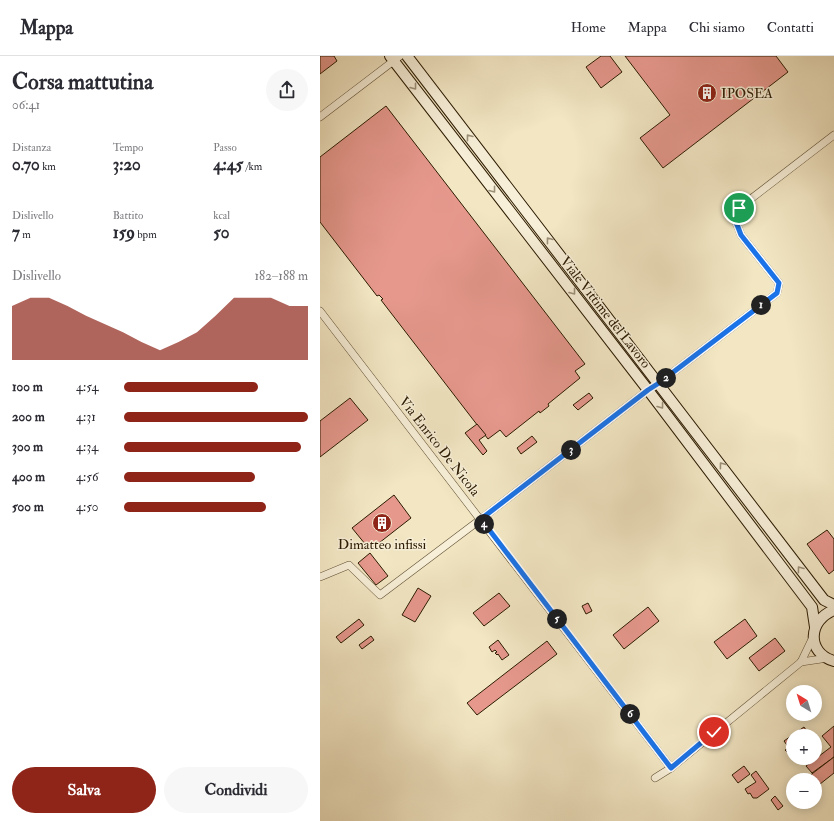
<!DOCTYPE html>
<html lang="it">
<meta charset="utf-8">
<style>
body{margin:0;font-family:"IM FELL Double Pica",serif;background:#f7f7f7;color:#2b2b33;height:100vh;display:flex;flex-direction:column;font-size:15px;white-space:nowrap}
*{box-sizing:border-box;margin:0}
p{font-size:13px;color:#7c7c81}
.icon{flex:none;width:22px;height:22px;fill:none;stroke:currentColor;stroke-width:2;stroke-linecap:round;stroke-linejoin:round}
.map{position:relative;flex:1;overflow:hidden}
.side{display:flex;flex-direction:column;background:#fff;width:320px}
.side>*{flex:none}
.needle{width:26px;rotate:322deg}
.controls{position:absolute;left:466px;top:629px;display:grid;gap:8px}
.controls a{display:grid;place-items:center;width:36px;height:36px;border-radius:50%;background:#fff;box-shadow:0 2px 10px #0003;font-size:20px}
.pin{position:absolute;display:grid;place-items:center;width:34px;height:34px;color:#fff;margin:-17px;border:2px solid #fff;border-radius:50%;box-shadow:0 1px 4px #0007}
.km{position:absolute;width:20px;height:20px;margin:-10px;border-radius:50%;background:#222;color:#fff;font-size:11px;line-height:20px;text-align:center}
.round{display:grid;place-items:center;flex:none;width:42px;height:42px;border-radius:21px;background:#f7f7f7}
.summary{display:flex;align-items:center;justify-content:space-between;height:68px;padding:0 12px}
h1{font-size:22px;font-weight:700;line-height:30px}
.figures{display:grid;grid-template-columns:repeat(3,1fr);gap:6px;height:68px;padding:4px 12px}
.figures div{display:grid;align-content:center}
.figures b{font-size:17px;font-weight:700}
.figures small{font-size:11px;font-weight:400}
.figures p{font-size:11px}
.chart{height:112px;padding:8px 12px}
.chart p{display:flex;justify-content:space-between}
.chart svg{width:100%;height:72px;margin-top:4px;fill:#8f2418;opacity:.7}
.action{display:flex;gap:8px;margin-top:auto;padding:8px 12px}
.action a{flex:1;height:46px;border-radius:24px;background:#8f2418;color:#fff;font-size:16px;font-weight:700;line-height:46px;text-align:center}
.action a+a{background:#f7f7f7;color:#2b2b33}
ul{padding:0 12px;list-style:none;font-size:13px}
li{display:grid;grid-template-columns:64px 48px 1fr;align-items:center;height:30px}
li i{height:10px;border-radius:5px;background:#8f2418}
header{display:flex;align-items:center;gap:24px;box-sizing:border-box;height:56px;padding:0 20px;background:#fff;border-bottom:1px solid #e1e1e2}
header strong{font-size:19px}
nav{display:flex;gap:22px;margin-inline-start:auto;font-size:14px}
main{display:flex;flex:1;min-height:0}
.map>svg:first-child{display:block}
</style>
<header>
<strong>Mappa</strong>
<nav><a>Home</a><a>Mappa</a><a>Chi siamo</a><a>Contatti</a></nav>
</header>
<main>
<section class="side">
<div class="summary"><div><h1>Corsa mattutina</h1><p>06:41</p></div><a class="round"><svg class="icon" aria-label="share" viewBox="0 0 24 24"><path d="M12 15V3M7 8l5-5 5 5M5 13v7h14v-7"/></svg></a></div>
<div class="figures">
<div><p>Distanza</p><b>0.70<small> km</small></b></div>
<div><p>Tempo</p><b>3:20</b></div>
<div><p>Passo</p><b>4:45<small> /km</small></b></div>
</div>
<div class="figures">
<div><p>Dislivello</p><b>7<small> m</small></b></div>
<div><p>Battito</p><b>159<small> bpm</small></b></div>
<div><p>kcal</p><b>50</b></div>
</div>
<div class="chart"><p><span>Dislivello</span>182–188 m</p>
<svg viewBox="0 0 160 44" preserveAspectRatio="none"><path d="M0 44V11L10 6L20 6L30 11L40 17L50 22L60 27L70 33L80 38L90 33L100 27L110 17L120 6L130 6L140 6L150 11L160 11V44z"/></svg>
</div>
<ul>
<li><b>100 m</b>4:54<i style="width:73%"></i></li>
<li><b>200 m</b>4:31<i style="width:100%"></i></li>
<li><b>300 m</b>4:34<i style="width:96%"></i></li>
<li><b>400 m</b>4:56<i style="width:71%"></i></li>
<li><b>500 m</b>4:50<i style="width:77%"></i></li>
</ul>
<div class="action"><a>Salva</a><a>Condividi</a></div>
</section>
<div class="map">
<svg width="514" height="765" viewBox="0 0 514 765">
<rect width="100%" height="100%" fill="#f2e6c3"/>
<filter id="stains"><feTurbulence type="fractalNoise" baseFrequency=".005" numOctaves="4"/><feColorMatrix values="0 0 0 0 .2 0 0 0 0 .09 0 0 0 0 .02 0 0 0 .5 -.17"/></filter>
<radialGradient id="worn" r=".72"><stop offset=".6" stop-color="#630" stop-opacity="0"/><stop offset="1" stop-color="#630" stop-opacity=".3"/></radialGradient>
<!-- building -->
<g fill="#e6988d" stroke="#2c1b02">
<path d="M 0,0 L 14,0 L 17,5 L 0,18 Z"/>
<path d="M 281,0 L 290,0 L 302,16 L 281,32 L 266,11 Z"/>
<path d="M 305,0 L 456,0 L 468,16 L 343,112 L 320,82 L 350,59 Z"/>
<path d="M 66,50 L 265,308 L 255,315 L 260,322 L 228,348 L 229,350 L 220,357 L 219,355 L 186,381 L 180,374 L 168,383 L 61,244 L 63,243 L 59,239 L 57,240 L 0,166 L 0,101 Z"/>
<path d="M 269,337 L 273,342 L 258,354 L 253,349 Z"/>
<path d="M 30,342 L 48,364 L 0,401 L 0,365 Z"/>
<path d="M 157,368 L 166,379 L 159,384 L 167,395 L 163,399 L 145,377 Z"/>
<path d="M 212,380 L 217,386 L 201,398 L 197,392 Z"/>
<path d="M 74,439 L 91,462 L 50,494 L 32,472 Z"/>
<path d="M 507,474 L 514,483 L 514,514 L 509,518 L 487,488 Z"/>
<path d="M 50,497 L 68,520 L 56,529 L 38,507 Z"/>
<path d="M 98,532 L 111,540 L 95,566 L 82,559 Z"/>
<path d="M 179,537 L 190,550 L 164,570 L 153,557 Z"/>
<path d="M 268,547 L 272,555 L 266,558 L 262,550 Z"/>
<path d="M 328,551 L 339,565 L 304,593 L 293,579 Z"/>
<path d="M 39,563 L 44,569 L 21,587 L 16,581 Z"/>
<path d="M 425,563 L 437,580 L 407,603 L 394,586 Z"/>
<path d="M 51,580 L 54,584 L 42,593 L 39,589 Z"/>
<path d="M 455,582 L 465,595 L 439,615 L 429,602 Z"/>
<path d="M 178,584 L 189,599 L 182,604 L 178,598 L 177,599 L 175,597 L 177,596 L 175,594 L 172,596 L 169,591 Z"/>
<path d="M 227,585 L 237,598 L 157,659 L 147,647 Z"/>
<path d="M 514,670 L 514,701 L 492,717 L 486,710 L 511,691 L 502,680 Z"/>
<path d="M 484,671 L 490,680 L 473,680 L 473,697 L 471,695 L 468,697 L 465,694 L 469,692 L 464,685 Z"/>
<path d="M 514,701 L 514,717 L 495,732 L 495,724 L 484,724 Z"/>
<path d="M 424,710 L 430,718 L 418,727 L 412,719 Z"/>
<path d="M 436,715 L 449,733 L 437,742 L 433,742 L 430,737 L 428,738 L 425,733 L 436,726 L 431,719 Z"/>
<path d="M 455,740 L 463,750 L 458,754 L 451,744 Z"/>
</g>
<g fill="none" stroke-linecap="round" stroke-linejoin="round">
<!-- street casing -->
<g stroke="#5e4e32" stroke-width="8">
<g id="street">
<path d="M 0,61 L 80,0"/>
<path d="M 0,255 L 351,712"/>
<path d="M 0,521 L 29,509 L 60,539 L 161,463 L 328,334 L 339,327 L 457,237 L 459,227 L 421,179 L 416,166 L 419,152 L 514,79"/>
<path d="M 481,606 L 508,602"/>
<path d="M 335,722 L 351,712 L 481,606 L 494,579"/>
</g>
</g>
<!-- secondary casing -->
<g stroke="#2c1b02" stroke-width="12">
<g id="secondary">
<path d="M 70,0 L 328,334 L 492,551 L 495,571"/>
<path d="M 87,0 L 504,544 L 514,549"/>
<path d="M 514,554 C 488,564 486,597 514,605"/>
</g>
</g>
<!-- street -->
<use href="#street" stroke="#f7efd8" stroke-width="7"/>
<!-- secondary -->
<use href="#secondary" stroke="#f7efd8" stroke-width="10"/>
</g>
<!-- one-way arrows -->
<defs><path id="oneway-chevron" d="M-2-3.5L2.5 0L-2 3.5" fill="none" stroke-width="1.6" stroke-linecap="round" stroke-linejoin="round"/></defs>
<g stroke="#9c9078">
<use href="#oneway-chevron" transform="translate(94 31) rotate(52)"/>
<use href="#oneway-chevron" transform="translate(149 81) rotate(-128)"/>
<use href="#oneway-chevron" transform="translate(173 134) rotate(52)"/>
<use href="#oneway-chevron" transform="translate(229 184) rotate(-128)"/>
<use href="#oneway-chevron" transform="translate(253 236) rotate(52)"/>
<use href="#oneway-chevron" transform="translate(341 350) rotate(53)"/>
<use href="#oneway-chevron" transform="translate(402 409) rotate(-127)"/>
<use href="#oneway-chevron" transform="translate(480 513) rotate(-127)"/>
</g>
<g fill="none" stroke-linecap="round" stroke-linejoin="round">
<!-- route casing -->
<g stroke="#fff" stroke-width="8">
<path id="route" d="M 394,676 L 351,712 L 161,463 L 328,334 L 339,327 L 457,237 L 459,227 L 421,179 L 416,166 L 419,152"/>
</g>
<!-- route -->
<use href="#route" stroke="#1a73e8" stroke-width="5"/>
</g>
<!-- icons -->
<defs>
<g id="building-disc" transform="scale(1)"><circle r="9.5" fill="#8f2418" stroke="#f7efd8"/><path d="M-4-6H4V6H1V3H-1V6H-4ZM-2.5-4.3h1.7v1.8h-1.7ZM.8-4.3h1.7v1.8H.8ZM-2.5-1h1.7V.8h-1.7ZM.8-1h1.7V.8H.8Z" fill="#fff"/></g>
</defs>
<g fill-rule="evenodd">
<use href="#building-disc" x="387" y="37"/>
<use href="#building-disc" x="62" y="467"/>
</g>
<g text-anchor="middle" stroke-width="3" stroke-linejoin="round" paint-order="stroke">
<!-- poi labels -->
<g font-size="14" fill="#2c1b02" stroke="#f7efd8" text-anchor="start">
<text x="401" y="42">IPOSEA</text>
<text x="62" y="493" text-anchor="middle">Dimatteo infissi</text>
</g>
<!-- street labels -->
<g font-size="14" fill="#2c1b02" stroke="#f7efd8">
<text transform="translate(286 256) rotate(52)" y="5">Viale Vittime del Lavoro</text>
<text transform="translate(120 390) rotate(52)" y="5">Via Enrico De Nicola</text>
</g>
</g>
<rect width="100%" height="100%" filter="url(#stains)"/>
<rect width="100%" height="100%" fill="url(#worn)"/>
</svg>
<div class="controls">
<a><svg class="needle" viewBox="-14 -14 28 28"><path d="M0-13l5 13h-10z" fill="#e53935"/><path d="M0 13l5-13h-10z" fill="#7c7c81"/></svg></a>
<a>+</a>
<a>−</a>
</div>
<div class="pin" style="left:419px;top:152px;background:#1e9e55"><svg class="icon" aria-label="arrive" viewBox="0 0 24 24"><path d="M6 21V4h12l-3 4 3 4H6"/></svg></div>
<div class="pin" style="left:394px;top:676px;background:#d93025"><svg class="icon" aria-label="check" viewBox="0 0 24 24"><path d="M5 12l5 5 9-10"/></svg></div>
<b class="km" style="left:441px;top:249px">1</b>
<b class="km" style="left:346px;top:322px">2</b>
<b class="km" style="left:251px;top:394px">3</b>
<b class="km" style="left:164px;top:468px">4</b>
<b class="km" style="left:237px;top:563px">5</b>
<b class="km" style="left:310px;top:658px">6</b>
</div>
</main>
